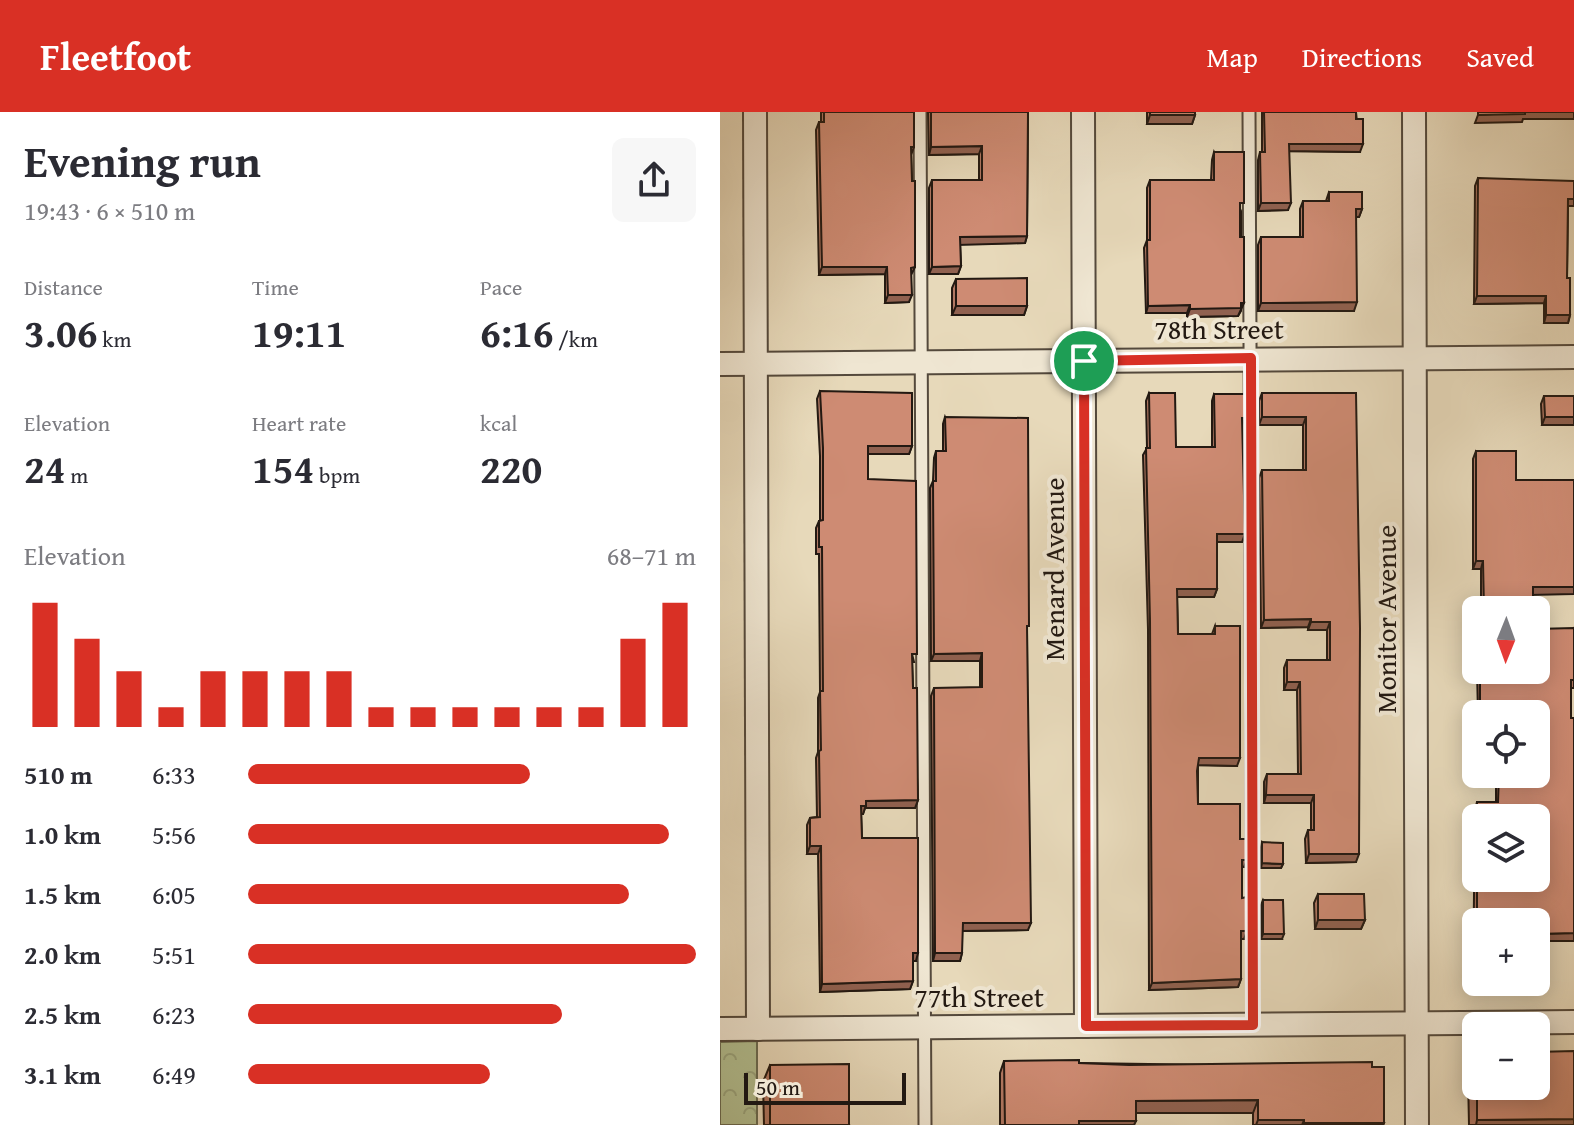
<!DOCTYPE html>
<meta charset="utf-8">
<style>
body{margin:0;font-family:"Gentium Book Plus",serif;background:#f7f7f7;color:#2b2b33;height:100vh;display:flex;flex-direction:column;font-size:30px;white-space:nowrap}
*{box-sizing:border-box;margin:0}
p{font-size:26px;color:#7c7c81}
.icon{flex:none;width:44px;height:44px;fill:none;stroke:currentColor;stroke-width:2;stroke-linecap:round;stroke-linejoin:round}
.map{position:relative;flex:1;overflow:hidden}
.panel{display:flex;flex-direction:column;background:#fff;width:720px}
.panel>*{flex:none}
.needle{width:52px;rotate:181deg}
.tools{position:absolute;left:742px;top:484px;display:grid;gap:16px}
.tools a{display:grid;place-items:center;width:88px;height:88px;border-radius:12px;background:#fff;box-shadow:0 4px 20px #0003;font-size:40px}
.scale{position:absolute;left:24px;bottom:20px;width:162px;box-sizing:border-box;padding-left:8px;border:4px solid #231912;border-top:0;font-size:22px;line-height:28px;white-space:nowrap;color:#231912;-webkit-text-stroke:6px #efe6d2;paint-order:stroke}
.pin{position:absolute;display:grid;place-items:center;width:68px;height:68px;color:#fff;margin:-34px;border:4px solid #fff;border-radius:50%;box-shadow:0 2px 8px #0007}
.round{display:grid;place-items:center;flex:none;width:84px;height:84px;border-radius:12px;background:#f7f7f7}
.overview{display:flex;align-items:center;justify-content:space-between;height:136px;padding:0 24px}
h1{font-size:44px;font-weight:800;line-height:60px}
.stats{display:grid;grid-template-columns:repeat(3,1fr);gap:12px;height:136px;padding:8px 24px}
.stats div{display:grid;align-content:center}
.stats b{font-size:40px;font-weight:800}
.stats small{font-size:22px;font-weight:400}
.stats p{font-size:22px}
.chart{height:224px;padding:16px 24px}
.chart p{display:flex;justify-content:space-between}
.chart svg{width:100%;height:144px;margin-top:8px;stroke:#d93025;stroke-width:6}
ul{padding:0 24px;list-style:none;font-size:26px}
li{display:grid;grid-template-columns:128px 96px 1fr;align-items:center;height:60px}
li i{height:20px;border-radius:10px;background:#d93025}
header{display:flex;align-items:center;gap:48px;box-sizing:border-box;height:112px;padding:0 40px;background:#d93025;color:#fff}
header strong{font-size:38px}
nav{display:flex;gap:44px;margin-inline-start:auto;font-size:28px}
main{display:flex;flex:1;min-height:0}
.map>svg:first-child{display:block}
</style>
<header>
<strong>Fleetfoot</strong>
<nav><a>Map</a><a>Directions</a><a>Saved</a></nav>
</header>
<main>
<section class="panel">
<div class="overview"><div><h1>Evening run</h1><p>19:43 · 6 × 510 m</p></div><a class="round"><svg class="icon" aria-label="share" viewBox="0 0 24 24"><path d="M12 15V3M7 8l5-5 5 5M5 13v7h14v-7"/></svg></a></div>
<div class="stats">
<div><p>Distance</p><b>3.06<small> km</small></b></div>
<div><p>Time</p><b>19:11</b></div>
<div><p>Pace</p><b>6:16<small> /km</small></b></div>
</div>
<div class="stats">
<div><p>Elevation</p><b>24<small> m</small></b></div>
<div><p>Heart rate</p><b>154<small> bpm</small></b></div>
<div><p>kcal</p><b>220</b></div>
</div>
<div class="chart"><p><span>Elevation</span>68–71 m</p>
<svg viewBox="0 0 160 44" preserveAspectRatio="none"><path d="M5 44V6M15 44V17M25 44V27M35 44V38M45 44V27M55 44V27M65 44V27M75 44V27M85 44V38M95 44V38M105 44V38M115 44V38M125 44V38M135 44V38M145 44V17M155 44V6"/></svg>
</div>
<ul>
<li><b>510 m</b>6:33<i style="width:63%"></i></li>
<li><b>1.0 km</b>5:56<i style="width:94%"></i></li>
<li><b>1.5 km</b>6:05<i style="width:85%"></i></li>
<li><b>2.0 km</b>5:51<i style="width:100%"></i></li>
<li><b>2.5 km</b>6:23<i style="width:70%"></i></li>
<li><b>3.1 km</b>6:49<i style="width:54%"></i></li>
</ul>
</section>
<div class="map">
<svg width="854" height="1013" viewBox="0 0 854 1013">
<defs>
<pattern id="park-crowns" width="20" height="18" patternUnits="userSpaceOnUse" patternTransform="scale(2)"><rect width="20" height="18" fill="#b3c092"/><path d="M2 6a3 3 0 1 1 6 0M12 15a3 3 0 1 1 6 0" fill="none" stroke="#9aa47d"/></pattern>
</defs>
<rect width="100%" height="100%" fill="#e7d9ba"/>
<filter id="stains"><feTurbulence type="fractalNoise" baseFrequency=".0025" numOctaves="4"/><feColorMatrix values="0 0 0 0 .2 0 0 0 0 .09 0 0 0 0 .02 0 0 0 .5 -.17"/></filter>
<radialGradient id="worn" r=".72"><stop offset=".6" stop-color="#630" stop-opacity="0"/><stop offset="1" stop-color="#630" stop-opacity=".3"/></radialGradient>
<!-- park -->
<path fill="url(#park-crowns)" stroke="#6b6c52" stroke-width="2" d="M 37,929 L 37,1013 L 0,1013 L 0,930 Z"/>
<g fill="none" stroke-linecap="round" stroke-linejoin="round">
<!-- service casing -->
<g stroke="#54493c" stroke-width="15">
<g id="service">
<path d="M 200,0 L 205,1013"/>
<path d="M 529,0 L 533,913"/>
</g>
</g>
<!-- minor casing -->
<g stroke="#54493c" stroke-width="26">
<g id="minor">
<path d="M 35,0 L 38,917"/>
<path d="M 363,0 L 366,914"/>
<path d="M 694,0 L 697,1013"/>
<path d="M 0,252 L 854,245"/>
<path d="M 0,917 L 854,910"/>
</g>
</g>
<!-- service -->
<use href="#service" stroke="#efe6d2" stroke-width="11"/>
<!-- minor -->
<use href="#minor" stroke="#efe6d2" stroke-width="22"/>
</g>
<!-- wall -->
<g fill="#b17863" stroke="#231912" stroke-width="2" fill-rule="evenodd">
<path d="M 101,0 L 194,0 L 194,35 L 191,43 L 195,155 L 191,163 L 189,190 L 165,191 L 165,162 L 99,163 L 96,18 L 99,10 L 101,10 Z"/>
<path d="M 208,0 L 308,0 L 307,124 L 305,131 L 240,132 L 241,154 L 238,162 L 209,162 L 209,76 L 212,68 L 259,68 L 259,42 L 209,43 Z"/>
<path d="M 427,0 L 475,0 L 475,3 L 472,12 L 427,12 Z"/>
<path d="M 542,0 L 636,0 L 640,40 L 569,39 L 568,98 L 538,99 L 538,48 L 540,40 L 542,40 Z"/>
<path d="M 494,40 L 521,99 L 521,199 L 518,204 L 467,205 L 467,201 L 426,201 L 424,136 L 427,128 L 427,76 L 430,68 L 491,68 L 492,48 Z"/>
<path d="M 758,66 L 848,94 L 847,166 L 850,203 L 848,211 L 824,211 L 824,191 L 754,192 L 755,74 Z"/>
<path d="M 609,80 L 642,97 L 639,105 L 636,105 L 634,199 L 538,199 L 538,133 L 541,125 L 580,125 L 580,97 L 583,89 L 606,89 Z"/>
<path d="M 236,167 L 307,194 L 304,203 L 232,203 L 232,176 Z"/>
<path d="M 100,279 L 192,334 L 189,342 L 148,342 L 148,367 L 194,550 L 192,550 L 193,576 L 198,688 L 195,696 L 145,696 L 143,702 L 141,702 L 142,726 L 196,849 L 193,849 L 193,869 L 190,877 L 100,880 L 98,742 L 87,742 L 87,713 L 90,706 L 97,705 L 96,646 L 98,640 L 98,586 L 100,580 L 99,442 L 96,442 L 96,416 L 99,409 L 100,409 L 100,344 L 97,287 Z"/>
<path d="M 429,281 L 456,335 L 492,335 L 492,289 L 494,282 L 525,306 L 522,313 L 525,422 L 522,430 L 497,430 L 497,477 L 494,485 L 457,485 L 458,522 L 492,522 L 495,514 L 517,654 L 478,653 L 478,692 L 520,727 L 524,755 L 522,755 L 522,786 L 527,819 L 524,827 L 521,827 L 521,867 L 518,875 L 429,878 L 428,517 L 423,343 L 427,336 L 426,289 Z"/>
<path d="M 542,281 L 636,281 L 636,750 L 586,751 L 585,727 L 588,718 L 591,718 L 591,691 L 544,691 L 544,670 L 547,662 L 578,662 L 577,578 L 564,578 L 564,556 L 567,548 L 607,548 L 607,518 L 588,518 L 588,515 L 541,516 L 539,366 L 542,358 L 583,358 L 583,313 L 539,313 L 539,289 Z"/>
<path d="M 824,284 L 854,284 L 854,313 L 822,313 L 821,292 Z"/>
<path d="M 225,305 L 307,520 L 308,818 L 242,819 L 242,841 L 240,849 L 213,849 L 211,584 L 214,576 L 260,576 L 260,549 L 211,549 L 210,376 L 213,369 L 214,346 L 216,339 L 223,339 L 223,312 Z"/>
<path d="M 756,339 L 796,368 L 813,483 L 813,498 L 761,498 L 761,457 L 753,457 L 753,347 Z"/>
<path d="M 854,516 L 854,576 L 851,576 L 851,606 L 854,606 L 854,829 L 816,829 L 816,810 L 756,810 L 756,868 L 753,869 L 755,698 L 757,690 L 776,690 L 776,663 L 762,663 L 762,662 L 816,662 L 816,602 L 758,602 L 757,558 L 816,558 ZM 756,706 L 816,706 L 816,766 L 756,766 Z"/>
<path d="M 542,730 L 563,752 L 561,756 L 541,756 L 541,735 Z"/>
<path d="M 598,782 L 645,808 L 641,817 L 595,817 L 594,791 Z"/>
<path d="M 543,788 L 562,827 L 541,827 L 541,793 Z"/>
<path d="M 756,943 L 756,974 L 816,974 L 854,1013 L 749,1013 L 748,964 Z"/>
<path d="M 284,949 L 359,951 L 652,955 L 664,1011 L 663,1013 L 533,1013 L 533,1001 L 416,1001 L 414,1013 L 280,1013 L 280,961 Z"/>
<path d="M 50,953 L 129,1013 L 44,1013 L 43,970 Z"/>
</g>
<!-- shaded-wall -->
<g fill="#906150" stroke="#231912" stroke-width="2">
<path d="M 804,0 L 854,0 L 854,7 L 803,7 L 802,10 L 755,11 L 758,3 Z"/>
<path d="M 430,3 L 475,3 L 472,12 L 427,12 Z"/>
<path d="M 569,32 L 643,32 L 640,40 L 566,39 Z"/>
<path d="M 262,34 L 259,42 L 209,43 L 211,35 Z"/>
<path d="M 848,87 L 854,87 L 854,94 L 846,94 Z"/>
<path d="M 541,91 L 571,91 L 568,98 L 538,99 Z"/>
<path d="M 636,97 L 642,97 L 639,105 L 633,105 Z"/>
<path d="M 307,124 L 305,131 L 238,133 L 240,125 Z"/>
<path d="M 241,154 L 238,162 L 209,162 L 212,155 Z"/>
<path d="M 102,155 L 167,155 L 165,162 L 99,163 Z"/>
<path d="M 168,183 L 192,183 L 189,190 L 165,191 Z"/>
<path d="M 757,184 L 826,184 L 824,191 L 754,192 Z"/>
<path d="M 637,190 L 634,199 L 538,199 L 541,191 Z"/>
<path d="M 524,191 L 518,204 L 467,205 L 470,197 Z"/>
<path d="M 470,193 L 467,201 L 426,201 L 428,194 Z"/>
<path d="M 236,194 L 307,194 L 304,203 L 232,203 Z"/>
<path d="M 826,203 L 850,203 L 848,211 L 824,211 Z"/>
<path d="M 542,305 L 586,305 L 583,313 L 539,313 Z"/>
<path d="M 825,305 L 854,305 L 854,313 L 822,313 Z"/>
<path d="M 148,334 L 192,334 L 189,342 L 145,342 Z"/>
<path d="M 497,422 L 525,422 L 522,430 L 494,430 Z"/>
<path d="M 756,449 L 763,449 L 761,457 L 753,457 Z"/>
<path d="M 813,475 L 854,475 L 854,482 L 810,483 Z"/>
<path d="M 457,477 L 497,477 L 494,485 L 454,485 Z"/>
<path d="M 591,507 L 588,515 L 541,516 L 544,508 Z"/>
<path d="M 591,510 L 610,510 L 607,518 L 588,518 Z"/>
<path d="M 262,541 L 260,549 L 211,549 L 214,542 Z"/>
<path d="M 567,570 L 580,570 L 577,578 L 564,578 Z"/>
<path d="M 479,646 L 520,646 L 517,654 L 476,653 Z"/>
<path d="M 546,683 L 594,683 L 591,691 L 544,691 Z"/>
<path d="M 198,688 L 195,696 L 145,696 L 143,702 L 138,702 L 141,694 L 146,689 Z"/>
<path d="M 90,734 L 101,734 L 98,742 L 87,742 Z"/>
<path d="M 589,742 L 639,742 L 636,750 L 586,751 Z"/>
<path d="M 522,748 L 527,748 L 524,755 L 519,755 Z"/>
<path d="M 542,751 L 563,752 L 561,756 L 541,756 Z"/>
<path d="M 598,808 L 645,808 L 641,817 L 595,817 Z"/>
<path d="M 243,811 L 311,811 L 308,818 L 240,819 Z"/>
<path d="M 521,819 L 527,819 L 524,827 L 518,827 Z"/>
<path d="M 854,821 L 854,829 L 816,829 L 816,822 Z"/>
<path d="M 543,822 L 564,822 L 562,827 L 541,827 Z"/>
<path d="M 193,841 L 198,841 L 196,849 L 190,849 Z"/>
<path d="M 215,841 L 242,841 L 240,849 L 213,849 Z"/>
<path d="M 521,867 L 518,875 L 429,878 L 432,871 Z"/>
<path d="M 193,869 L 190,877 L 100,880 L 102,872 Z"/>
<path d="M 538,988 L 533,1001 L 411,1001 L 416,989 Z"/>
<path d="M 854,1007 L 854,1013 L 756,1013 L 757,1008 Z"/>
<path d="M 538,1008 L 584,1008 L 582,1013 L 536,1013 Z"/>
<path d="M 359,1009 L 416,1009 L 414,1013 L 357,1013 Z"/>
<path d="M 584,1011 L 664,1011 L 663,1013 L 583,1013 Z"/>
</g>
<!-- building -->
<g fill="#ce8b73" stroke="#231912" stroke-width="2">
<path d="M 104,0 L 194,0 L 194,35 L 191,35 L 192,69 L 195,69 L 195,155 L 191,156 L 192,183 L 168,183 L 167,155 L 102,155 L 99,10 L 104,10 Z"/>
<path d="M 211,0 L 308,0 L 307,124 L 240,125 L 241,154 L 212,155 L 212,68 L 262,68 L 262,34 L 211,35 Z"/>
<rect x="430" y="0" width="45" height="3"/>
<path d="M 544,0 L 636,0 L 636,7 L 643,7 L 643,32 L 569,32 L 571,91 L 541,91 L 540,40 L 545,40 Z"/>
<path d="M 758,0 L 805,0 L 805,2 L 758,3 Z"/>
<path d="M 494,40 L 524,40 L 524,91 L 520,91 L 520,125 L 524,125 L 524,191 L 521,191 L 521,196 L 470,197 L 470,193 L 428,194 L 427,128 L 430,128 L 430,68 L 494,68 Z"/>
<path d="M 758,66 L 854,69 L 854,87 L 848,87 L 847,166 L 850,166 L 850,203 L 826,203 L 826,184 L 757,184 Z"/>
<path d="M 609,80 L 642,80 L 642,97 L 636,97 L 637,190 L 541,191 L 541,125 L 583,125 L 583,89 L 609,89 Z"/>
<path d="M 307,166 L 307,194 L 236,194 L 236,167 Z"/>
<path d="M 100,279 L 192,281 L 192,334 L 148,334 L 148,367 L 196,369 L 197,542 L 192,542 L 193,576 L 197,576 L 198,688 L 146,689 L 146,694 L 141,694 L 142,726 L 198,726 L 198,841 L 193,841 L 193,869 L 102,872 L 101,734 L 90,734 L 90,706 L 100,705 L 99,639 L 101,638 L 100,579 L 103,579 L 102,435 L 99,435 L 99,409 L 103,408 L 103,336 Z"/>
<path d="M 429,281 L 455,281 L 456,335 L 495,335 L 494,282 L 525,282 L 525,306 L 522,306 L 525,422 L 497,422 L 497,477 L 457,477 L 458,522 L 495,522 L 495,514 L 520,514 L 520,646 L 479,646 L 477,659 L 478,692 L 520,692 L 520,727 L 527,727 L 527,748 L 522,748 L 522,786 L 527,785 L 527,819 L 521,819 L 521,867 L 432,871 L 430,509 L 426,336 L 430,336 Z"/>
<path d="M 542,281 L 636,281 L 640,516 L 639,742 L 589,742 L 588,718 L 594,718 L 594,683 L 546,683 L 547,662 L 581,662 L 580,570 L 567,570 L 567,548 L 610,548 L 610,510 L 591,510 L 591,507 L 544,508 L 542,358 L 586,358 L 586,305 L 542,305 Z"/>
<path d="M 824,284 L 854,284 L 854,305 L 825,305 Z"/>
<path d="M 225,305 L 308,306 L 309,514 L 307,514 L 311,811 L 243,811 L 242,841 L 215,841 L 214,576 L 262,575 L 262,541 L 214,542 L 213,369 L 216,369 L 216,339 L 226,339 Z"/>
<path d="M 756,339 L 796,339 L 796,368 L 854,368 L 854,475 L 813,475 L 813,498 L 764,498 L 763,449 L 756,449 Z"/>
<path d="M 854,516 L 854,568 L 851,568 L 851,606 L 854,606 L 854,821 L 816,822 L 816,810 L 757,810 L 757,766 L 816,766 L 816,706 L 757,706 L 757,690 L 778,690 L 779,662 L 816,662 L 816,602 L 760,602 L 760,558 L 816,558 L 816,517 Z"/>
<path d="M 542,730 L 563,731 L 563,752 L 542,751 Z"/>
<path d="M 598,782 L 644,782 L 645,808 L 598,808 Z"/>
<path d="M 543,788 L 563,788 L 564,822 L 543,822 Z"/>
<path d="M 854,939 L 854,1007 L 757,1008 L 757,974 L 816,974 L 816,940 Z"/>
<path d="M 359,948 L 359,951 L 409,953 L 652,950 L 652,955 L 664,955 L 664,1011 L 584,1011 L 584,1008 L 538,1008 L 538,988 L 416,989 L 416,1009 L 359,1009 L 359,1013 L 285,1013 L 284,949 Z"/>
<path d="M 129,952 L 129,1013 L 50,1013 L 50,953 Z"/>
</g>
<g fill="none" stroke-linecap="round" stroke-linejoin="round">
<!-- route casing -->
<g stroke="#fff" stroke-width="16">
<path id="route" d="M 531,246 L 533,913 L 366,914 L 364,249 Z"/>
</g>
<!-- route -->
<use href="#route" stroke="#d93025" stroke-width="10"/>
</g>
<g text-anchor="middle" stroke-width="8" stroke-linejoin="round" paint-order="stroke">
<!-- street labels -->
<g font-size="28" fill="#231912" stroke="#efe6d2">
<text x="499" y="227">78th Street</text>
<text transform="translate(334 457) rotate(-90)" y="10">Menard Avenue</text>
<text transform="translate(666 507) rotate(-90)" y="10">Monitor Avenue</text>
<text x="259" y="895">77th Street</text>
</g>
</g>
<rect width="100%" height="100%" filter="url(#stains)"/>
<rect width="100%" height="100%" fill="url(#worn)"/>
</svg>
<div class="tools">
<a><svg class="needle" viewBox="-14 -14 28 28"><path d="M0-13l5 13h-10z" fill="#e53935"/><path d="M0 13l5-13h-10z" fill="#7c7c81"/></svg></a>
<a><svg class="icon" aria-label="locate" viewBox="0 0 24 24"><circle cx="12" cy="12" r="6"/><path d="M12 2v4M12 18v4M2 12h4M18 12h4"/></svg></a>
<a><svg class="icon" aria-label="layers" viewBox="0 0 24 24"><path d="M12 4l9 5-9 5-9-5zM3 14l9 5 9-5"/></svg></a>
<a>+</a>
<a>−</a>
</div>
<div class="scale">50 m</div>
<div class="pin" style="left:364px;top:249px;background:#1e9e55"><svg class="icon" aria-label="arrive" viewBox="0 0 24 24"><path d="M6 21V4h12l-3 4 3 4H6"/></svg></div>
</div>
</main>
